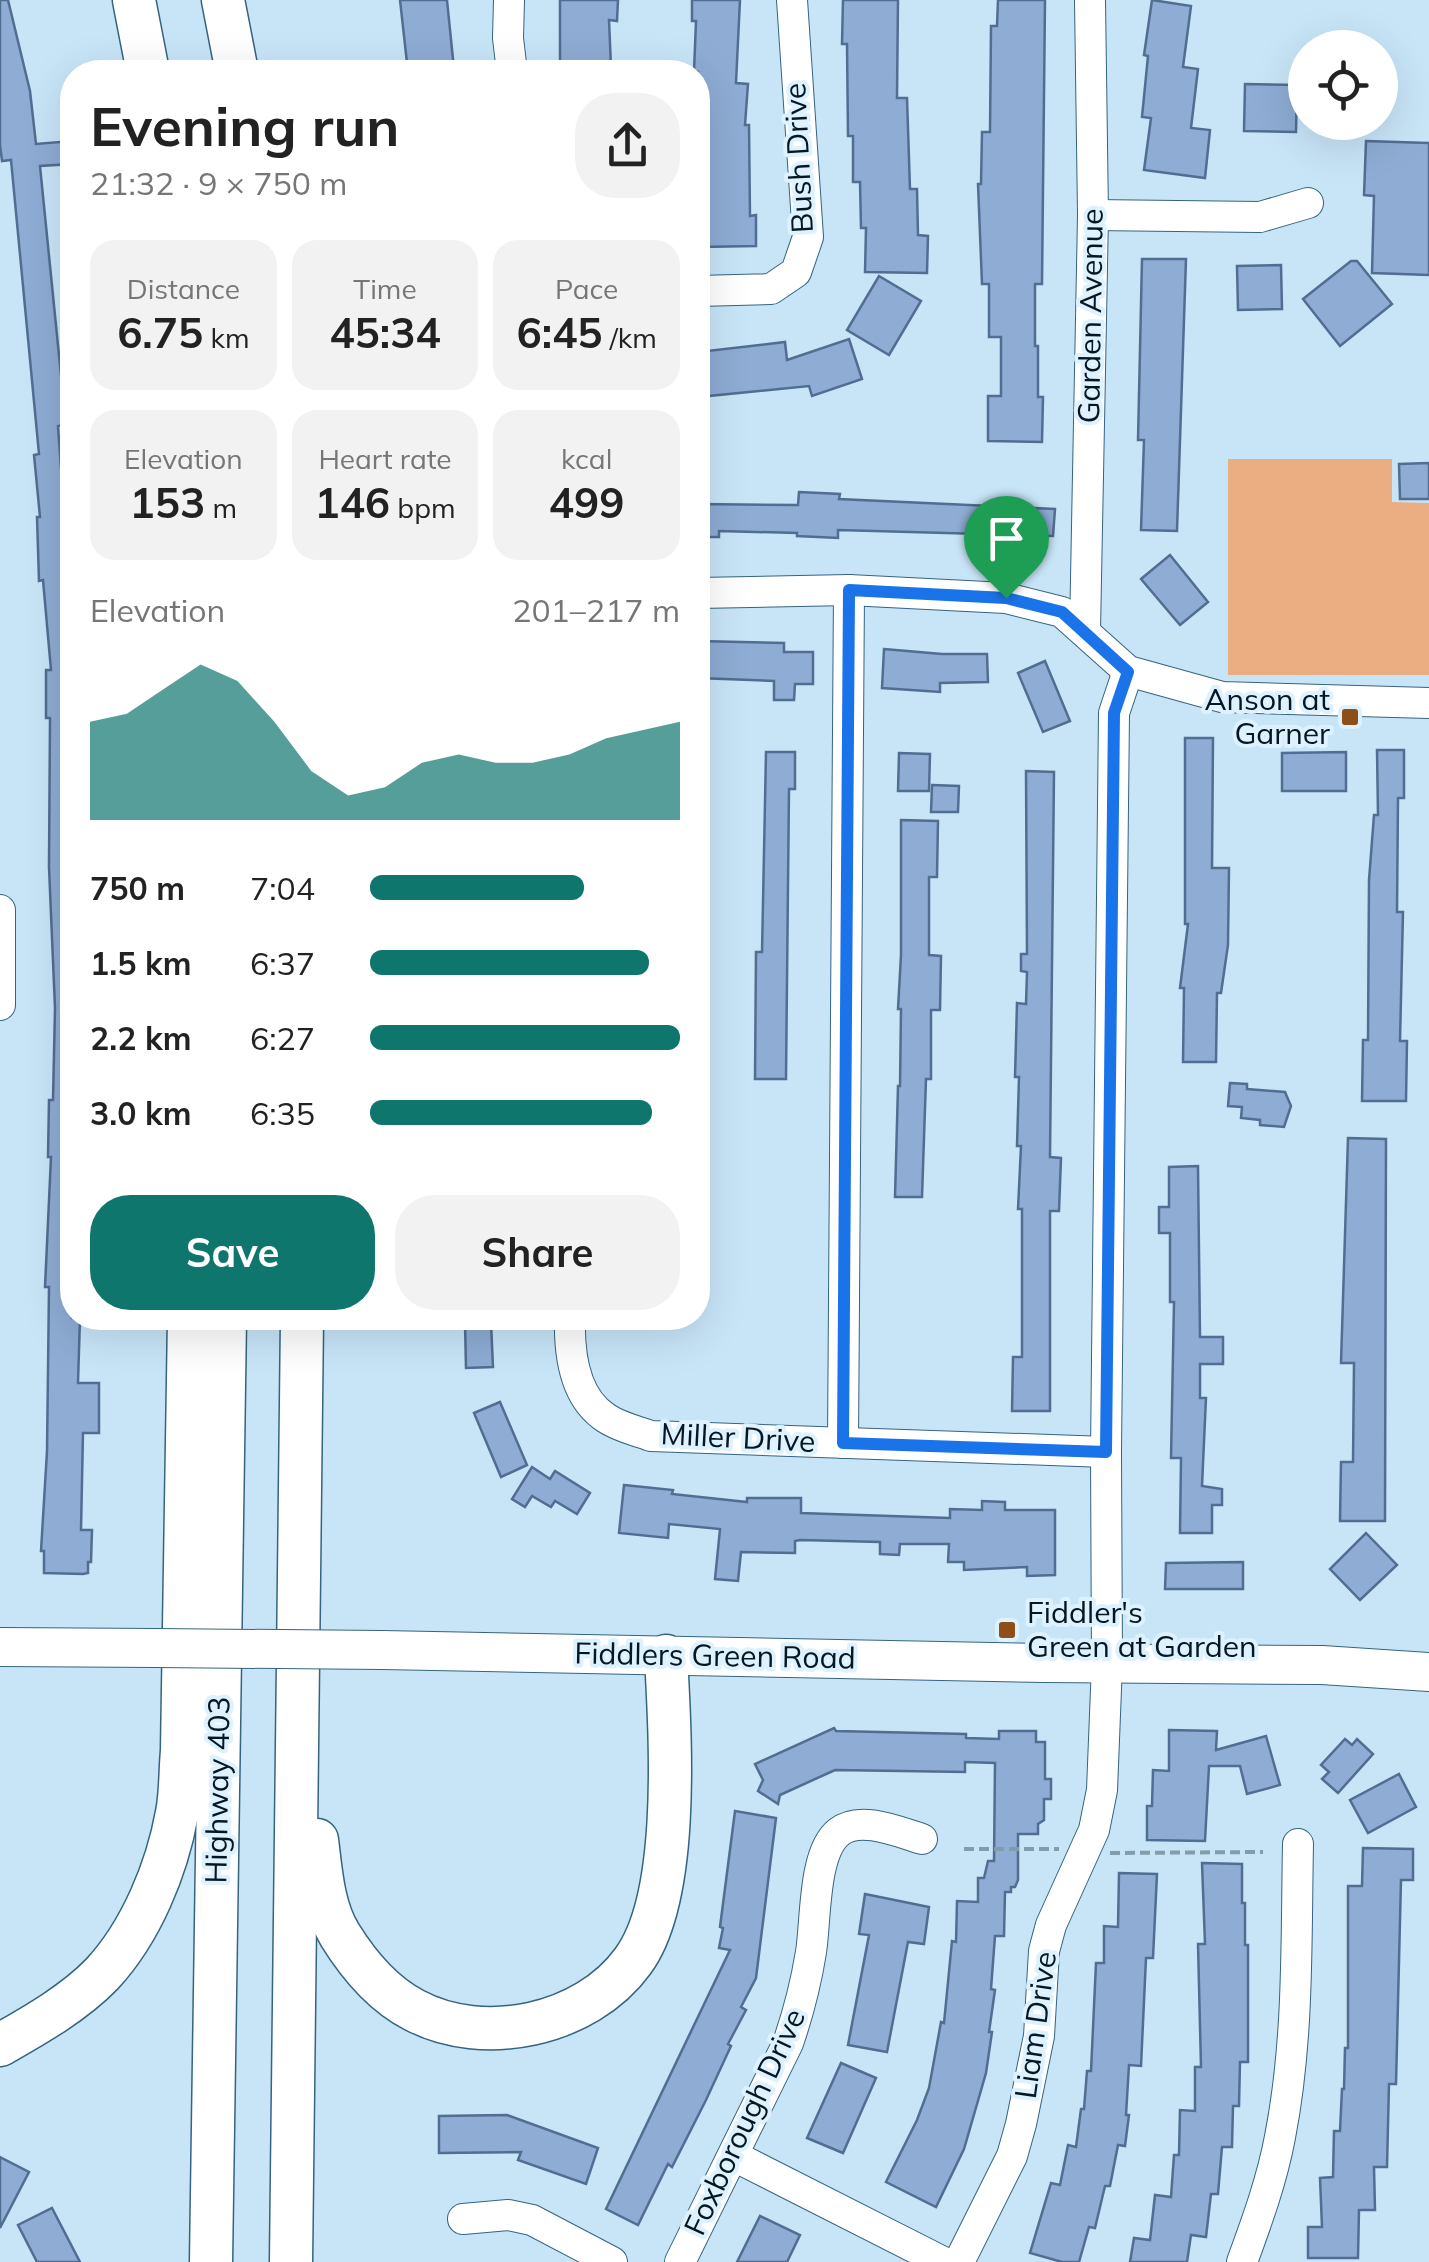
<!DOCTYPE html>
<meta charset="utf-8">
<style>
body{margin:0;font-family:Mulish,sans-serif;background:#f2f2f2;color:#222;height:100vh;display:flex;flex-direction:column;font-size:38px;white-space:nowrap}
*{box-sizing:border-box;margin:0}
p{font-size:32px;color:#767676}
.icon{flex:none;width:55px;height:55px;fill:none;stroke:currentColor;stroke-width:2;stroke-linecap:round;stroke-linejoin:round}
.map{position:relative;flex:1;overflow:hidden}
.panel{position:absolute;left:60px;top:60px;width:650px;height:1270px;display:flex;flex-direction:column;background:#fff;border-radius:40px;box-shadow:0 10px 40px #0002}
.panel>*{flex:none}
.controls{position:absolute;left:1288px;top:30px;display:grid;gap:20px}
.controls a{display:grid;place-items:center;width:110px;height:110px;border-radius:50%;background:#fff;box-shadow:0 10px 40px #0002;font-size:50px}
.pin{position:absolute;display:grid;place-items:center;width:85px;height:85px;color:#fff;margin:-102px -42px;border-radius:50% 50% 50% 0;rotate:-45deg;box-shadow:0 0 10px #0007}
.pin .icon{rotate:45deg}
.round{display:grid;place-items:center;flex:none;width:105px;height:105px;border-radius:40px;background:#f2f2f2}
.headline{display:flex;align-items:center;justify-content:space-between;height:170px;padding:0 30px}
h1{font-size:55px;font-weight:700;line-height:75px}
.stats{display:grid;grid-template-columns:repeat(3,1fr);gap:15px;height:170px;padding:10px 30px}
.stats div{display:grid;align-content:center;border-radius:25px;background:#f2f2f2;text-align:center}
.stats b{font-size:42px;font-weight:700}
.stats small{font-size:28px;font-weight:400}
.stats p{font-size:28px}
.chart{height:280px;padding:20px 30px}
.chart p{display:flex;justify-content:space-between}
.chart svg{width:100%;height:180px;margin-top:10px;fill:#0f766e;opacity:.7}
.cta{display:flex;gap:20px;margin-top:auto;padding:20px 30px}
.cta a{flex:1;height:115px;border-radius:40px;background:#0f766e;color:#fff;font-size:40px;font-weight:700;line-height:115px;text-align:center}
.cta a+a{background:#f2f2f2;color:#222}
ul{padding:0 30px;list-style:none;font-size:32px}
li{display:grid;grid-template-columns:160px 120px 1fr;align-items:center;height:75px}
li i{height:25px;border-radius:12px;background:#0f766e}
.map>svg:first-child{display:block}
</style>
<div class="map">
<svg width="1429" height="2262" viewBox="0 0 1429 2262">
<rect width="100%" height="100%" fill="#c8e5f8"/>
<!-- green -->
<path fill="#ebae82" d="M 1228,459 L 1392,459 L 1392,502 L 1429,503 L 1429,675 L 1228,675 Z"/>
<!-- building -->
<g fill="#8eacd4" stroke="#526d92" stroke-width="2.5">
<path d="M 0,0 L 8,0 L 30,91 L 36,144 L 72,141 L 72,164 L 40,166 L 66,425 L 58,426 L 72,620 L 72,1318 L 80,1318 L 78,1383 L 99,1383 L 99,1433 L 83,1433 L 81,1530 L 92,1530 L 91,1562 L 88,1562 L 88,1573 L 83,1574 L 44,1573 L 44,1551 L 41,1551 L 47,1451 L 49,1287 L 45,1287 L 51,1157 L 48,1157 L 49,1100 L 53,1100 L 55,1008 L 49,867 L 50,718 L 46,718 L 46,670 L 51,670 L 43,580 L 39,581 L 37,517 L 40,517 L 34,455 L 39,454 L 11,160 L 2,161 L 0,145 Z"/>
<path d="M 400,0 L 447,0 L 454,69 L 408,72 Z"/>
<path d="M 560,0 L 618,0 L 617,21 L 609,20 L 611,67 L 560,69 Z"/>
<path d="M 692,0 L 740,0 L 736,83 L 748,84 L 745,125 L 749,125 L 750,216 L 756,215 L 756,246 L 700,247 L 698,72 L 694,71 L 696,21 L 692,21 Z"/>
<path d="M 843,0 L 898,0 L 897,98 L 907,98 L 910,189 L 917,189 L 918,235 L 928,236 L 927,273 L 865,272 L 866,228 L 861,228 L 860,182 L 853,182 L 853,136 L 848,136 L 847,44 L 842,44 Z"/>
<path d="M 998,0 L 1045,0 L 1042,284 L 1035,284 L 1035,346 L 1038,346 L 1038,397 L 1043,397 L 1042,442 L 988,441 L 988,396 L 1001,396 L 1001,337 L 989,337 L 989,284 L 982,284 L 978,184 L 981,184 L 982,132 L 990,132 L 991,26 L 997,26 Z"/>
<path d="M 1152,0 L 1191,6 L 1183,67 L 1198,69 L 1191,128 L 1210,130 L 1205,178 L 1144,170 L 1151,118 L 1142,117 L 1148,56 L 1144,55 Z"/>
<path d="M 1245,84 L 1297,85 L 1296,132 L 1244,131 Z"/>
<path d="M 1366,141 L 1429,143 L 1429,275 L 1372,273 L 1374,196 L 1364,195 Z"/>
<path d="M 1142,259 L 1186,259 L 1177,531 L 1141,530 L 1144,440 L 1138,440 Z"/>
<path d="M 1351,261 L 1357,261 L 1392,304 L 1340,346 L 1303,299 Z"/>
<path d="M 1281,265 L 1282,309 L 1238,310 L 1237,266 Z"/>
<path d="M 879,276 L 921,301 L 889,355 L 847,330 Z"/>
<path d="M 849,339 L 862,379 L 812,396 L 809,386 L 698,397 L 698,352 L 785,342 L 787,360 Z"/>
<path d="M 1429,463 L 1429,499 L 1400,499 L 1399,464 Z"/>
<path d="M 799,492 L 840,494 L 839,499 L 1055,509 L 1053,536 L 838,530 L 838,538 L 797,536 L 797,533 L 719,531 L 719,537 L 698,537 L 698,504 L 798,505 Z"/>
<path d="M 1170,555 L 1208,602 L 1180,625 L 1141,579 Z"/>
<path d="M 698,641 L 784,643 L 784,652 L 813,652 L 813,684 L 795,684 L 794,700 L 774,700 L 774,681 L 698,678 Z"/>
<path d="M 884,649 L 942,654 L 987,654 L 988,682 L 940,683 L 940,692 L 882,688 Z"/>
<path d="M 1045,661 L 1070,721 L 1043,732 L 1018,673 Z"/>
<path d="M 1185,738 L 1213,738 L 1212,868 L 1229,868 L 1228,945 L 1221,993 L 1217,993 L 1216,1062 L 1183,1062 L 1184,988 L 1180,988 L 1188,924 L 1185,924 Z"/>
<path d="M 1377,750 L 1404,750 L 1404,798 L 1398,798 L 1397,912 L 1403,912 L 1400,1041 L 1407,1041 L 1406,1101 L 1362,1101 L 1363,1040 L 1368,1040 L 1369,880 L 1374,815 L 1378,815 Z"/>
<path d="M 766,752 L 795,752 L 795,789 L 789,789 L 786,1079 L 755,1079 L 756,952 L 762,952 Z"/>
<path d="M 1346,752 L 1346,791 L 1282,791 L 1282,753 Z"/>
<path d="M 899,753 L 930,754 L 929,791 L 898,791 Z"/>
<path d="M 1026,771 L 1054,772 L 1050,1157 L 1061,1158 L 1059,1211 L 1050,1211 L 1050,1411 L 1012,1411 L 1013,1357 L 1022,1357 L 1022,1209 L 1018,1209 L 1021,1146 L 1017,1146 L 1019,1077 L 1015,1077 L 1017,1003 L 1026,1004 L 1027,972 L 1021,971 L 1021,954 L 1027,954 Z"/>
<path d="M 932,785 L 959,786 L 958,812 L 931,812 Z"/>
<path d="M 901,820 L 938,821 L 937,877 L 929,877 L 929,955 L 941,956 L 940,1010 L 931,1010 L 931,1079 L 926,1079 L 922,1197 L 895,1197 L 898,1086 L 900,1086 L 901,1009 L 898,1009 L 901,955 Z"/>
<path d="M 1230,1083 L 1247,1084 L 1247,1089 L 1285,1092 L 1291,1106 L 1284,1127 L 1260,1125 L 1260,1120 L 1241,1118 L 1242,1107 L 1228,1106 Z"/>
<path d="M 1348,1138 L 1386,1139 L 1385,1521 L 1340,1521 L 1341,1462 L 1353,1462 L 1354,1363 L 1341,1363 Z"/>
<path d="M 1198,1166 L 1200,1337 L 1223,1337 L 1223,1364 L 1200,1364 L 1200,1398 L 1206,1398 L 1202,1486 L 1222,1489 L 1222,1505 L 1212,1505 L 1212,1533 L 1180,1533 L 1181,1458 L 1171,1458 L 1174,1302 L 1170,1302 L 1170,1233 L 1159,1233 L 1159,1207 L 1169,1207 L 1169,1167 Z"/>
<path d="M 465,1323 L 491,1323 L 493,1367 L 466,1368 Z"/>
<path d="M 500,1402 L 527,1465 L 501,1477 L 474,1413 Z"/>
<path d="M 532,1467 L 550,1479 L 555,1471 L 590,1493 L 577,1514 L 555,1501 L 551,1507 L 532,1496 L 525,1507 L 512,1499 Z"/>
<path d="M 624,1485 L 673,1490 L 672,1494 L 747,1502 L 747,1498 L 801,1498 L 801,1513 L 950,1518 L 950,1509 L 982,1510 L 982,1501 L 1005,1502 L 1005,1510 L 1055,1510 L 1055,1575 L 1027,1576 L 1027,1567 L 964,1570 L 964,1562 L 948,1562 L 949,1544 L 900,1544 L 899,1555 L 880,1554 L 880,1542 L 800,1540 L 795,1541 L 795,1553 L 741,1552 L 738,1581 L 715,1579 L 720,1529 L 669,1524 L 668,1538 L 619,1533 Z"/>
<path d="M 1366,1533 L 1397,1565 L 1360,1600 L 1330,1569 Z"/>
<path d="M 1243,1562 L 1243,1589 L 1165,1589 L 1166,1563 Z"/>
<path d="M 834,1728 L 836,1731 L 966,1734 L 966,1738 L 999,1739 L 999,1731 L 1036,1731 L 1036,1742 L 1045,1742 L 1045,1779 L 1051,1779 L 1051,1799 L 1044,1799 L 1044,1820 L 1038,1824 L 1038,1834 L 1018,1834 L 1018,1880 L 1015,1887 L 1011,1887 L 1011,1892 L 1005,1892 L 1004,1936 L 995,1936 L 991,1989 L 995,1990 L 989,2032 L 992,2032 L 986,2073 L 964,2149 L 936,2207 L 886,2182 L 917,2120 L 929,2088 L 941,2022 L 944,2023 L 952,1941 L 956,1942 L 957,1901 L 978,1902 L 978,1878 L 984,1878 L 988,1861 L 994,1861 L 995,1763 L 965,1762 L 965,1772 L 835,1770 L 780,1795 L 778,1804 L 758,1791 L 763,1780 L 755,1764 Z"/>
<path d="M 1169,1730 L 1217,1731 L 1216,1750 L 1266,1736 L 1280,1785 L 1247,1794 L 1240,1766 L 1209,1766 L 1205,1841 L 1147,1840 L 1147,1806 L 1152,1806 L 1153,1770 L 1169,1771 Z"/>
<path d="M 1345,1739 L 1352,1745 L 1357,1739 L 1373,1754 L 1338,1793 L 1322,1779 L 1329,1772 L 1321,1765 Z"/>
<path d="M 1399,1774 L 1416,1807 L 1368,1833 L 1350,1800 Z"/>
<path d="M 735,1811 L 776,1818 L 756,1978 L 741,2007 L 746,2010 L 728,2044 L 731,2046 L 706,2100 L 672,2167 L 668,2164 L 638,2225 L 606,2209 L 730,1950 L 719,1948 L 723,1928 L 720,1927 Z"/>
<path d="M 1363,1848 L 1413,1849 L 1413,1880 L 1401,1880 L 1396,2084 L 1389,2084 L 1387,2167 L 1374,2167 L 1375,2210 L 1359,2210 L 1358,2258 L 1308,2258 L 1308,2227 L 1322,2227 L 1320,2178 L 1333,2177 L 1334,2131 L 1340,2131 L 1342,2089 L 1344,2089 L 1345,2048 L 1348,2048 L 1348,1886 L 1362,1886 Z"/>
<path d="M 1202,1863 L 1242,1864 L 1242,1903 L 1245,1903 L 1245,1945 L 1248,1945 L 1248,2062 L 1240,2062 L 1239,2106 L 1233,2106 L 1232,2147 L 1222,2147 L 1218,2194 L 1211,2194 L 1206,2237 L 1191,2235 L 1187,2262 L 1130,2262 L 1134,2238 L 1150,2240 L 1155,2195 L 1171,2197 L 1174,2155 L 1179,2155 L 1180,2110 L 1195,2111 L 1195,2067 L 1201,2067 L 1198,1944 L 1205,1944 Z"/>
<path d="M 1119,1873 L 1157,1874 L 1153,1958 L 1146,1958 L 1141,2066 L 1129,2065 L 1126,2115 L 1129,2115 L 1125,2146 L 1118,2145 L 1110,2186 L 1105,2186 L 1095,2228 L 1089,2227 L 1079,2262 L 1062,2262 L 1030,2253 L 1051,2183 L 1060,2185 L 1068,2145 L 1076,2147 L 1081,2109 L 1084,2109 L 1087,2071 L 1091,2071 L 1096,1963 L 1104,1963 L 1104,1926 L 1118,1927 Z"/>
<path d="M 865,1894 L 929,1907 L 924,1944 L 908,1942 L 887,2052 L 848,2045 L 869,1935 L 859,1934 Z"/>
<path d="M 841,2063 L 876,2078 L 843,2153 L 807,2138 Z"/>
<path d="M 507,2115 L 598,2148 L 586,2184 L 518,2160 L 521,2152 L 439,2153 L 439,2116 Z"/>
<path d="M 0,2157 L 29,2172 L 0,2228 Z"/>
<path d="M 52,2208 L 80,2262 L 37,2262 L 18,2225 Z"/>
<path d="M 760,2216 L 800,2235 L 787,2262 L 737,2262 Z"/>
</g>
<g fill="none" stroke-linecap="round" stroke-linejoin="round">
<!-- minor casing -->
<g stroke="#35647f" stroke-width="32">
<g id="minor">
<path d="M 509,0 L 508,38 L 512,72"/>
<path d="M 1093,215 L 1260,217 L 1308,203"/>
<path d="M 698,291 L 771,289 L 796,272 L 808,237 L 792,0"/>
<path d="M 698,593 L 849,590 L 1006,598 L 1062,612 L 1128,671 L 1222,697 L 1429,703"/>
<path d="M 1085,631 L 1093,215 L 1090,0"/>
<path d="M 0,910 L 0,1005"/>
<path d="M 570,1318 C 569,1353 574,1397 606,1418 C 619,1427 637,1431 651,1436 L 1106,1452"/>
<path d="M 843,1443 L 849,590"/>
<path d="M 734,2156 L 943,2262"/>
<path d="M 463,2219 L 508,2215 L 532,2220 L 612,2262"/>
<path d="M 680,2262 L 788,2043 C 798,2014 806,1983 811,1952 C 816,1921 813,1852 839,1832 C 860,1815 899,1832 922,1839"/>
<path d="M 959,2262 L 1012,2156 L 1021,2124 L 1039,2036 L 1044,1951 L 1051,1925 L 1094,1830 L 1102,1790 L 1107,1664 L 1106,1452 L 1114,713 L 1128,671"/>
<path d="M 1242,2262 C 1257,2221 1272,2180 1280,2137 C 1299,2040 1296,1942 1298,1844"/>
</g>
</g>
<!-- major casing -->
<g stroke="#35647f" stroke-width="40">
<g id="major">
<path d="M 0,1647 L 156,1648"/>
<path d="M 382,1650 L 1044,1663 L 1322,1665 L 1429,1672"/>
</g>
</g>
<!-- highway casing -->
<g stroke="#35647f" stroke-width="45">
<g id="highway">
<path d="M 134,0 L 148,72"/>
<path d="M 223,0 L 237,72"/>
<path d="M 317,1840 C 321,1872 323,1907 340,1935 C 358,1964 383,1994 414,2010 C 483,2047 586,2026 633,1961 C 681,1896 670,1735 666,1656"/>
<path d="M 0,2045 C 35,2025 74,2003 102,1974 C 141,1932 167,1869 177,1813 C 181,1793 180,1771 182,1751 L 189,1318"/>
<path d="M 211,2262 L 225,1318"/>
<path d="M 291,2262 L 302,1318"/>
</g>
</g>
<!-- path -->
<g stroke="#839cac" stroke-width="4" stroke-dasharray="10 5" stroke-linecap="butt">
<path d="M 964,1849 L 1059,1849"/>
<path d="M 1110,1853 L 1263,1852"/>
</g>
<!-- minor -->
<use href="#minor" stroke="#fff" stroke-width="30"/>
<!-- major -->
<use href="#major" stroke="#fff" stroke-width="38"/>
<!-- highway -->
<use href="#highway" stroke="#fff" stroke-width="42"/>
<!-- major-bridge casing -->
<g stroke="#35647f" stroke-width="40" stroke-linecap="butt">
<path id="major-bridge" d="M 156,1648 L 382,1650"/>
</g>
<!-- major-bridge -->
<use href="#major-bridge" stroke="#fff" stroke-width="38"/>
</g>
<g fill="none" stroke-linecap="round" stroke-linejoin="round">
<!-- route casing -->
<g stroke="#fff" stroke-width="20">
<path id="route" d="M 849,590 L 1006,598 L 1062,612 L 1128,672 L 1114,713 L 1106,1452 L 843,1443 Z"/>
</g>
<!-- route -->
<use href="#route" stroke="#1a73e8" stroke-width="12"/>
</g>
<!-- markers -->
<g fill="#8e4e17" stroke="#ddf1fe" stroke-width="4">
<rect x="1340" y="707" width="20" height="20" rx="5"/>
<rect x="997" y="1620" width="20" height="20" rx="5"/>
</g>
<g text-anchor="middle" stroke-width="8" stroke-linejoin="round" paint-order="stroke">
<!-- street labels -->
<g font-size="30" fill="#041722" stroke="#ddf1fe">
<text transform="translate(799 158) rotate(-93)" y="10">Bush Drive</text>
<text transform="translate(1091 316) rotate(-89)" y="10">Garden Avenue</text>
<text transform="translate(738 1438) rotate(3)" y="10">Miller Drive</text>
<text transform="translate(715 1656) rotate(1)" y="10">Fiddlers Green Road</text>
<text transform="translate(218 1790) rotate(-89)" y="10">Highway 403</text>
<text transform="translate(1036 2025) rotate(-82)" y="10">Liam Drive</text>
<text transform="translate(745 2122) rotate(-65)" y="10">Foxborough Drive</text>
</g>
<!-- poi labels -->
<g font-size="30" fill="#041722" stroke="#ddf1fe" text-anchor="end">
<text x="1330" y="710">Anson at<tspan x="1330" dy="34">Garner</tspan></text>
<text x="1027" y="1623" text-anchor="start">Fiddler's<tspan x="1027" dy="34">Green at Garden</tspan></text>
</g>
</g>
</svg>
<div class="controls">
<a><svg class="icon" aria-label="locate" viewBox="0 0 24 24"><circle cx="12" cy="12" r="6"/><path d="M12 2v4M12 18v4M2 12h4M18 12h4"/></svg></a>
</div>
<div class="pin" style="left:1006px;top:598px;background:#1e9e55"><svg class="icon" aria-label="arrive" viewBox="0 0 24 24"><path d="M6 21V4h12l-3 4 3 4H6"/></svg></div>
<section class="panel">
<div class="headline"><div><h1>Evening run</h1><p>21:32 · 9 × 750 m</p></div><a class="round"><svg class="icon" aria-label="share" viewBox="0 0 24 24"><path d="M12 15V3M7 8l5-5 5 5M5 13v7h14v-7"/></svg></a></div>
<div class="stats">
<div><p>Distance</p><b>6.75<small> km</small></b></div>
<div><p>Time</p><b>45:34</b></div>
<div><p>Pace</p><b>6:45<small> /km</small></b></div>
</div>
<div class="stats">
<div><p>Elevation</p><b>153<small> m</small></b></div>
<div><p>Heart rate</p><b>146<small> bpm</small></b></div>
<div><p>kcal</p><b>499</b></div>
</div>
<div class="chart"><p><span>Elevation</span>201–217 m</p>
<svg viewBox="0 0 160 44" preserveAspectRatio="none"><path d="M0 44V20L10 18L20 12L30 6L40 10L50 20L60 32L70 38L80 36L90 30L100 28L110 30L120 30L130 28L140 24L150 22L160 20V44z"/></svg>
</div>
<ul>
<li><b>750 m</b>7:04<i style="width:69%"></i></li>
<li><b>1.5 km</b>6:37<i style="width:90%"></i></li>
<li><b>2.2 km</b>6:27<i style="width:100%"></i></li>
<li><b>3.0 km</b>6:35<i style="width:91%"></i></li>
</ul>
<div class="cta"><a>Save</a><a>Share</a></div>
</section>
</div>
